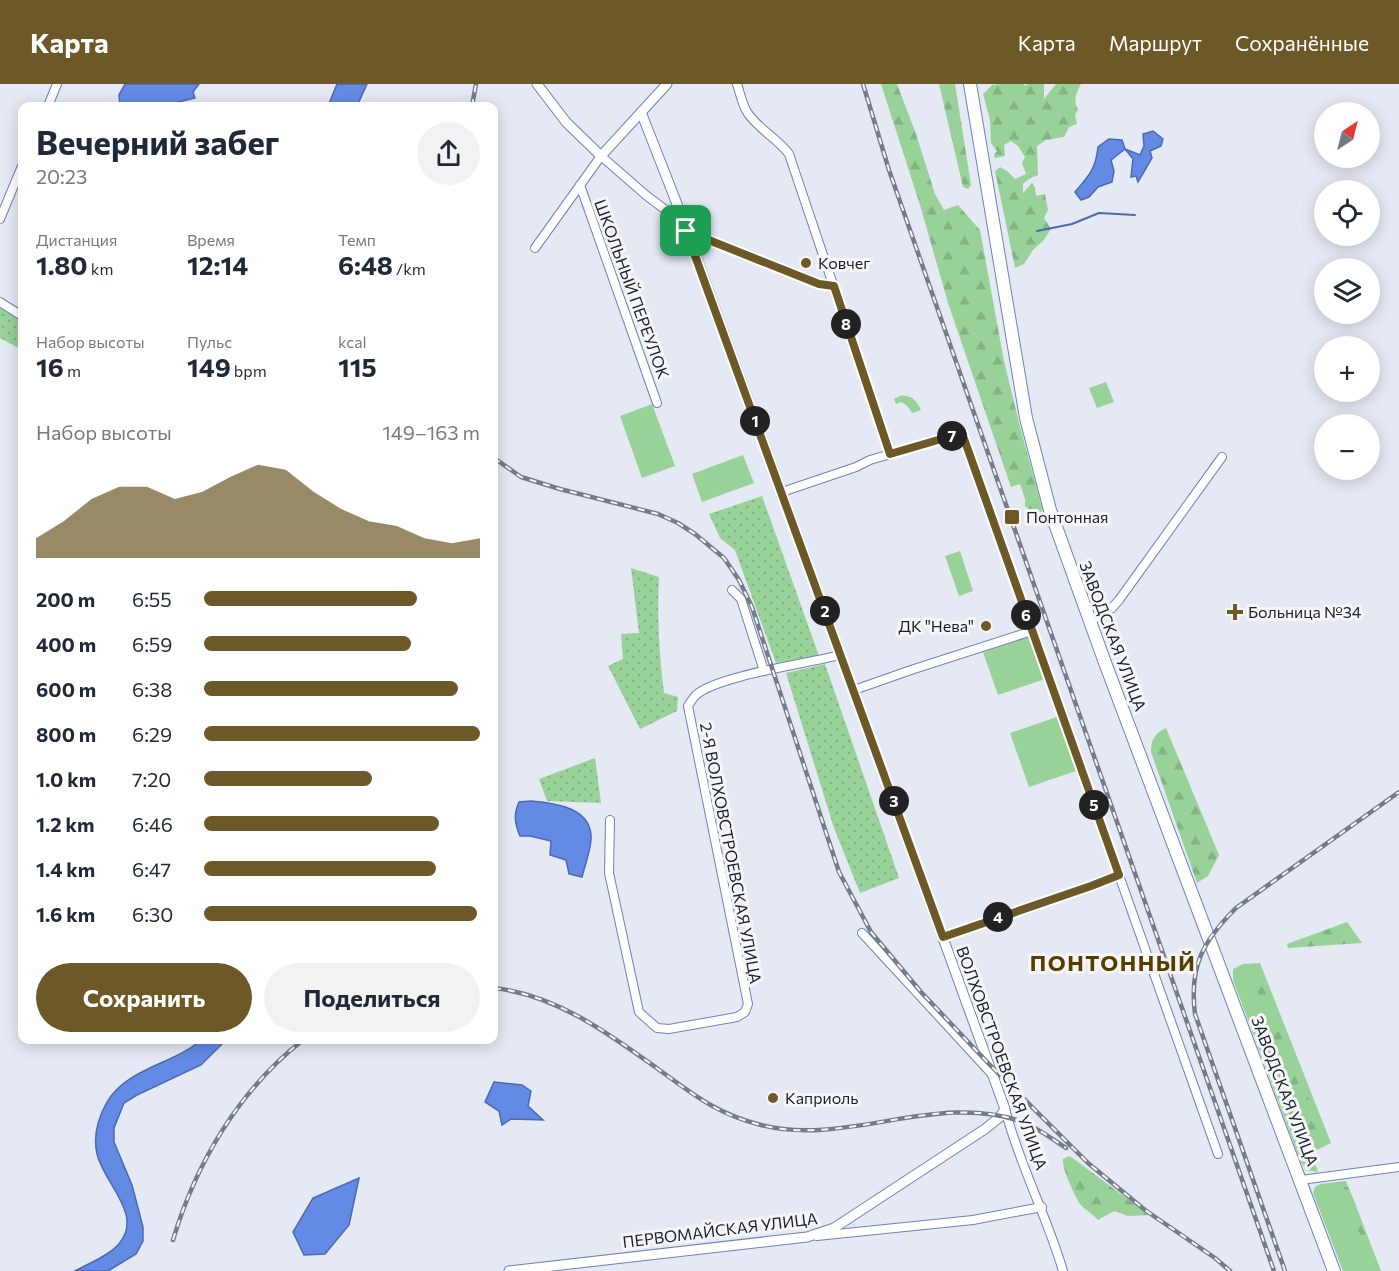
<!DOCTYPE html>
<html lang="ru">
<meta charset="utf-8">
<style>
body{margin:0;font-family:Commissioner,sans-serif;background:#f2f2f3;color:#1f2937;height:100vh;display:flex;flex-direction:column;font-size:22px;white-space:nowrap}
*{box-sizing:border-box;margin:0}
p{font-size:20px;color:#747a83}
.icon{flex:none;width:33px;height:33px;fill:none;stroke:currentColor;stroke-width:2;stroke-linecap:round;stroke-linejoin:round}
.map{position:relative;flex:1;overflow:hidden}
.drawer{position:absolute;left:18px;top:18px;width:480px;height:942px;display:flex;flex-direction:column;background:#fff;border-radius:12px;box-shadow:0 3px 15px #0003}
.drawer>*{flex:none}
.needle{width:39px;rotate:35deg}
.tools{position:absolute;left:1314px;top:18px;display:grid;gap:12px}
.tools a{display:grid;place-items:center;width:66px;height:66px;border-radius:50%;background:#fff;box-shadow:0 3px 15px #0003;font-size:30px}
.pin{position:absolute;display:grid;place-items:center;width:51px;height:51px;color:#fff;margin:-26px;border-radius:12px;box-shadow:0 3px 9px #0006}
.km{position:absolute;width:30px;height:30px;margin:-15px;border-radius:50%;background:#222;color:#fff;font-size:16px;line-height:30px;text-align:center}
.round{display:grid;place-items:center;flex:none;width:63px;height:63px;border-radius:32px;background:#f2f2f3}
.summary{display:flex;align-items:center;justify-content:space-between;height:102px;padding:0 18px}
h1{font-size:33px;font-weight:700;line-height:45px}
.figures{display:grid;grid-template-columns:repeat(3,1fr);gap:9px;height:102px;padding:6px 18px}
.figures div{display:grid;align-content:center}
.figures b{font-size:26px;font-weight:700}
.figures small{font-size:16px;font-weight:400}
.figures p{font-size:16px}
.chart{height:168px;padding:12px 18px}
.chart p{display:flex;justify-content:space-between}
.chart svg{width:100%;height:108px;margin-top:6px;fill:#6d5827;opacity:.7}
.primary-button{display:flex;gap:12px;margin-top:auto;padding:12px 18px}
.primary-button a{flex:1;height:69px;border-radius:36px;background:#6d5827;color:#fff;font-size:24px;font-weight:700;line-height:69px;text-align:center}
.primary-button a+a{background:#f2f2f3;color:#1f2937}
ul{padding:0 18px;list-style:none;font-size:20px}
li{display:grid;grid-template-columns:96px 72px 1fr;align-items:center;height:45px}
li i{height:15px;border-radius:8px;background:#6d5827}
header{display:flex;align-items:center;gap:36px;box-sizing:border-box;height:84px;padding:0 30px;background:#6d5827;color:#fff}
header strong{font-size:28px}
nav{display:flex;gap:33px;margin-inline-start:auto;font-size:21px}
.map>svg:first-child{display:block}
</style>
<header>
<strong>Карта</strong>
<nav><a>Карта</a><a>Маршрут</a><a>Сохранённые</a></nav>
</header>
<div class="map">
<svg width="1399" height="1187" viewBox="0 0 1399 1187">
<defs>
<pattern id="forest-firs" width="22" height="20" patternUnits="userSpaceOnUse" patternTransform="scale(1.5)"><rect width="22" height="20" fill="#98d299"/><path d="M5 1l3.5 6h-7zM16 11l3.5 6h-7z" fill="#82b484"/></pattern>
<pattern id="garden-dots" width="8" height="8" patternUnits="userSpaceOnUse" patternTransform="scale(1.5)"><rect width="8" height="8" fill="#98d299"/><path d="M2 2h.1M6 6h.1" fill="none" stroke="#82b484" stroke-width="1.8" stroke-linecap="round"/></pattern>
</defs>
<rect width="100%" height="100%" fill="#e4e9f4"/>
<!-- green -->
<g fill="#98d299">
<path d="M 1106,298 L 1114,318 L 1097,324 L 1089,304 Z"/>
<path d="M 900,312 C 912,311 916,316 921,326 L 912,329 C 909,323 907,321 901,318 L 896,320 L 894,315 Z"/>
<path d="M 652,320 L 675,382 L 642,394 L 620,332 Z"/>
<path d="M 743,371 L 754,399 L 702,418 L 692,390 Z"/>
<path d="M 960,467 L 973,507 L 959,512 L 945,472 Z"/>
<path d="M 1031,552 L 1045,595 L 998,611 L 983,568 Z"/>
<path d="M 1057,633 L 1076,687 L 1029,703 L 1010,649 Z"/>
<path d="M 1260,879 L 1331,1059 L 1311,1069 L 1318,1088 L 1306,1086 L 1301,1078 L 1233,896 L 1233,885 L 1243,880 Z"/>
<path d="M 1346,1097 L 1380,1187 L 1343,1187 L 1313,1109 L 1315,1103 L 1320,1100 Z"/>
</g>
<!-- forest -->
<g fill="url(#forest-firs)">
<path d="M 881,0 L 897,0 L 916,50 L 935,110 L 944,126 L 958,121 L 980,146 L 1004,277 L 1019,339 L 1043,427 L 1034,430 L 1025,422 L 1025,415 L 1020,400 L 1011,403 L 948,219 L 920,121 Z"/>
<path d="M 939,0 L 955,0 L 971,101 L 968,105 L 963,103 Z"/>
<path d="M 1002,0 L 1024,0 L 1025,2 L 1028,0 L 1044,0 L 1044,15 L 1056,0 L 1081,0 C 1076,8 1073,17 1078,26 L 1075,31 L 1077,40 L 1069,43 L 1064,53 L 1046,56 L 1037,62 L 1038,91 L 1030,94 L 1023,100 L 1023,109 L 1032,99 L 1035,103 L 1036,112 L 1045,110 L 1048,126 L 1044,134 L 1051,145 L 1043,157 L 1033,166 L 1024,180 L 1015,184 L 995,87 L 1000,83 L 1007,87 L 1015,95 L 1026,90 L 1022,79 L 1025,73 L 1018,62 L 1011,57 L 1004,61 L 1005,72 L 995,74 L 994,71 L 997,67 L 991,59 L 990,36 L 983,10 L 992,1 Z"/>
<path d="M 1166,644 L 1219,771 L 1208,792 L 1197,799 L 1151,668 C 1151,656 1154,650 1166,644 Z"/>
<path d="M 1347,838 L 1362,859 L 1288,864 L 1287,860 Z"/>
<path d="M 1261,903 L 1266,904 C 1266,912 1266,921 1265,929 L 1272,929 L 1272,938 L 1278,941 L 1282,955 L 1279,963 L 1270,960 L 1269,950 C 1257,940 1260,938 1253,925 L 1258,919 L 1258,906 Z"/>
<path d="M 1283,971 L 1288,973 L 1287,983 L 1298,989 L 1298,1001 L 1305,1004 C 1305,1012 1311,1016 1313,1023 C 1316,1033 1313,1041 1319,1049 L 1317,1053 L 1306,1053 L 1304,1061 L 1300,1059 L 1290,1029 L 1291,1008 L 1283,993 L 1278,989 L 1279,974 Z"/>
<path d="M 1069,1072 L 1074,1075 L 1149,1131 L 1128,1132 L 1114,1127 L 1098,1136 C 1093,1130 1085,1126 1080,1120 C 1075,1113 1061,1082 1063,1075 Z"/>
<path d="M 1343,1103 L 1348,1103 L 1353,1114 L 1381,1187 L 1369,1185 L 1364,1176 L 1364,1156 L 1349,1132 L 1349,1118 Z"/>
</g>
<!-- garden -->
<g fill="url(#garden-dots)">
<path d="M 0,224 L 22,237 L 22,266 L 0,254 Z"/>
<path d="M 762,412 L 819,572 L 776,579 L 735,466 L 720,454 L 709,430 Z"/>
<path d="M 631,484 L 659,493 C 657,533 659,570 664,609 L 678,613 L 677,627 L 640,645 L 608,582 L 623,575 L 621,550 L 639,549 Z"/>
<path d="M 825,580 L 899,794 L 860,809 L 834,744 L 786,589 Z"/>
<path d="M 595,674 L 601,719 L 547,717 L 539,695 Z"/>
</g>
<!-- water -->
<g fill="#638ae5" stroke="#4c6ab0" stroke-width="1.5">
<path d="M 125,0 L 199,0 L 193,8 L 195,14 L 162,22 L 120,22 L 119,11 Z"/>
<path d="M 337,0 L 367,0 L 357,22 L 328,22 Z"/>
<path d="M 1153,47 L 1163,55 L 1161,62 L 1150,67 L 1152,74 L 1138,98 L 1136,92 L 1131,93 L 1133,75 L 1125,65 L 1111,76 L 1114,87 L 1112,98 L 1098,103 L 1089,113 L 1081,116 L 1075,108 C 1089,92 1096,84 1098,63 L 1109,55 L 1122,56 L 1125,65 L 1140,71 L 1144,62 L 1143,50 Z"/>
<path d="M 531,717 C 556,719 593,724 591,756 C 590,768 585,781 582,793 L 569,790 L 566,776 L 550,771 L 551,757 L 530,752 L 520,752 C 515,740 513,731 519,718 Z"/>
<path d="M 201,956 L 226,956 L 201,981 L 137,1011 L 124,1019 L 114,1044 L 114,1058 L 132,1101 L 143,1143 L 143,1157 L 136,1170 L 108,1187 L 75,1187 C 89,1179 107,1173 118,1161 C 145,1131 104,1100 97,1070 C 93,1052 98,1034 107,1018 C 127,984 174,980 201,956 Z"/>
<path d="M 494,998 L 522,1001 L 531,1007 L 528,1022 L 543,1036 L 511,1035 L 502,1041 L 499,1027 L 485,1018 Z"/>
<path d="M 359,1094 L 349,1141 L 325,1170 L 304,1171 L 293,1148 L 313,1114 Z"/>
</g>
<g fill="none" stroke-linecap="round" stroke-linejoin="round">
<!-- stream -->
<path stroke="#4c6ab0" stroke-width="2" d="M 1037,147 L 1072,140 L 1099,129 L 1135,131"/>
<!-- minor casing -->
<g stroke="#6c83b5" stroke-width="10">
<g id="minor">
<path d="M 737,0 C 740,9 742,20 747,28 C 758,45 777,54 789,70 L 890,370"/>
<path d="M 48,22 L 57,0"/>
<path d="M 580,101 L 657,319"/>
<path d="M 0,135 L 22,82"/>
<path d="M 686,147 L 819,200 L 834,202"/>
<path d="M 535,164 L 601,72 L 647,112 L 683,139"/>
<path d="M 0,218 L 22,232"/>
<path d="M 782,408 L 856,383 L 870,376 L 962,349 L 1218,1070"/>
<path d="M 732,506 L 741,515 L 764,587"/>
<path d="M 1090,537 L 1112,524 L 1119,516 L 1222,373"/>
<path d="M 854,606 L 911,586 L 1032,547"/>
<path d="M 610,736 L 609,789 L 639,928 L 657,944 L 669,945 L 737,933 L 745,928 L 748,920 L 688,622 C 690,619 693,614 696,611 C 716,592 810,579 840,571"/>
<path d="M 862,849 L 991,989"/>
<path d="M 943,853 L 1091,802 L 1119,791"/>
<path d="M 1005,1025 C 1019,1080 1047,1132 1063,1187"/>
<path d="M 1301,1096 L 1399,1083"/>
<path d="M 817,1152 L 973,1136 L 1042,1123"/>
</g>
</g>
<!-- tertiary casing -->
<g stroke="#6c83b5" stroke-width="11">
<g id="tertiary">
<path d="M 537,0 L 566,38 L 601,72 L 667,0"/>
<path d="M 509,1187 L 807,1153 L 834,1144 L 985,1045 L 1000,1033 L 1005,1025 L 677,120 L 641,28"/>
</g>
</g>
<!-- primary casing -->
<g stroke="#6c83b5" stroke-width="14">
<path id="primary" d="M 970,0 L 1026,334 L 1050,426 L 1104,576 L 1334,1187"/>
</g>
<!-- minor -->
<use href="#minor" stroke="#fff" stroke-width="8"/>
<!-- tertiary -->
<use href="#tertiary" stroke="#fff" stroke-width="9"/>
<!-- primary -->
<use href="#primary" stroke="#fff" stroke-width="12"/>
<!-- rail casing -->
<g stroke="#747b8a" stroke-width="4.5">
<g id="rail">
<path d="M 863,0 L 889,86 L 1274,1187"/>
<path d="M 472,22 L 476,0"/>
<path d="M 494,374 L 521,393 L 560,405 L 658,430 L 678,439 L 695,450 L 724,474 L 739,496 L 752,523 L 839,788 L 871,848 L 921,908 L 989,980 L 1088,1079 L 1145,1126 L 1215,1174 L 1230,1187"/>
<path d="M 494,904 C 556,911 608,949 658,985 C 694,1011 717,1030 761,1041 C 847,1063 937,1007 1023,1038 C 1038,1044 1052,1055 1066,1064"/>
<path d="M 173,1156 C 196,1079 239,1006 303,956"/>
<path d="M 1285,1187 L 1195,930 C 1189,882 1203,857 1236,824 L 1399,708"/>
</g>
</g>
<!-- rail -->
<use href="#rail" stroke="#f6f6f6" stroke-width="2" stroke-dasharray="7" stroke-linecap="butt"/>
</g>
<g fill="none" stroke-linecap="round" stroke-linejoin="round">
<!-- route casing -->
<g stroke="#fff" stroke-width="12">
<path id="route" d="M 686,147 L 819,200 L 834,202 L 890,370 L 962,349 L 1119,791 L 1091,802 L 943,853 Z"/>
</g>
<!-- route -->
<use href="#route" stroke="#6d5827" stroke-width="8"/>
</g>
<!-- markers -->
<g fill="#6d5827" stroke="#f6f6f6" stroke-width="2">
<circle cx="806" cy="179" r="6"/>
<rect x="1004" y="425" width="16" height="16" rx="3"/>
<path d="M1232 519h6v6h6v6h-6v6h-6v-6h-6v-6h6z"/>
<circle cx="986" cy="542" r="6"/>
<circle cx="773" cy="1014" r="6"/>
</g>
<g text-anchor="middle" stroke-width="6" stroke-linejoin="round" paint-order="stroke">
<!-- poi labels -->
<g font-size="16" fill="#182134" stroke="#f6f6f6" text-anchor="start">
<text x="818" y="185">Ковчег</text>
<text x="1026" y="439">Понтонная</text>
<text x="1248" y="534">Больница №34</text>
<text x="974" y="548" text-anchor="end">ДК "Нева"</text>
<text x="785" y="1020">Каприоль</text>
</g>
<!-- street labels -->
<g font-size="16" fill="#182134" stroke="#f6f6f6">
<text transform="translate(632 205) rotate(70)" y="6">ШКОЛЬНЫЙ ПЕРЕУЛОК</text>
<text transform="translate(1113 552) rotate(69)" y="6">ЗАВОДСКАЯ УЛИЦА</text>
<text transform="translate(731 769) rotate(79)" y="6">2-Я ВОЛХОВСТРОЕВСКАЯ УЛИЦА</text>
<text transform="translate(1002 974) rotate(70)" y="6">ВОЛХОВСТРОЕВСКАЯ УЛИЦА</text>
<text transform="translate(1285 1007) rotate(69)" y="6">ЗАВОДСКАЯ УЛИЦА</text>
<text transform="translate(720 1146) rotate(-7)" y="6">ПЕРВОМАЙСКАЯ УЛИЦА</text>
</g>
<!-- district labels -->
<g font-size="22" font-weight="bold" letter-spacing="1.5" fill="#563e00" stroke="#f6f6f6">
<text x="1113" y="887">ПОНТОННЫЙ</text>
</g>
</g>
</svg>
<div class="tools">
<a><svg class="needle" viewBox="-14 -14 28 28"><path d="M0-13l5 13h-10z" fill="#e53935"/><path d="M0 13l5-13h-10z" fill="#747a83"/></svg></a>
<a><svg class="icon" aria-label="locate" viewBox="0 0 24 24"><circle cx="12" cy="12" r="6"/><path d="M12 2v4M12 18v4M2 12h4M18 12h4"/></svg></a>
<a><svg class="icon" aria-label="layers" viewBox="0 0 24 24"><path d="M12 4l9 5-9 5-9-5zM3 14l9 5 9-5"/></svg></a>
<a>+</a>
<a>−</a>
</div>
<div class="pin" style="left:686px;top:147px;background:#1e9e55"><svg class="icon" aria-label="arrive" viewBox="0 0 24 24"><path d="M6 21V4h12l-3 4 3 4H6"/></svg></div>
<b class="km" style="left:755px;top:337px">1</b>
<b class="km" style="left:825px;top:527px">2</b>
<b class="km" style="left:894px;top:717px">3</b>
<b class="km" style="left:998px;top:833px">4</b>
<b class="km" style="left:1094px;top:721px">5</b>
<b class="km" style="left:1026px;top:531px">6</b>
<b class="km" style="left:952px;top:352px">7</b>
<b class="km" style="left:846px;top:240px">8</b>
<section class="drawer">
<div class="summary"><div><h1>Вечерний забег</h1><p>20:23</p></div><a class="round"><svg class="icon" aria-label="share" viewBox="0 0 24 24"><path d="M12 15V3M7 8l5-5 5 5M5 13v7h14v-7"/></svg></a></div>
<div class="figures">
<div><p>Дистанция</p><b>1.80<small> km</small></b></div>
<div><p>Время</p><b>12:14</b></div>
<div><p>Темп</p><b>6:48<small> /km</small></b></div>
</div>
<div class="figures">
<div><p>Набор высоты</p><b>16<small> m</small></b></div>
<div><p>Пульс</p><b>149<small> bpm</small></b></div>
<div><p>kcal</p><b>115</b></div>
</div>
<div class="chart"><p><span>Набор высоты</span>149–163 m</p>
<svg viewBox="0 0 160 44" preserveAspectRatio="none"><path d="M0 44V36L10 29L20 20L30 15L40 15L50 20L60 17L70 11L80 6L90 8L100 17L110 24L120 29L130 31L140 36L150 38L160 36V44z"/></svg>
</div>
<ul>
<li><b>200 m</b>6:55<i style="width:77%"></i></li>
<li><b>400 m</b>6:59<i style="width:75%"></i></li>
<li><b>600 m</b>6:38<i style="width:92%"></i></li>
<li><b>800 m</b>6:29<i style="width:100%"></i></li>
<li><b>1.0 km</b>7:20<i style="width:61%"></i></li>
<li><b>1.2 km</b>6:46<i style="width:85%"></i></li>
<li><b>1.4 km</b>6:47<i style="width:84%"></i></li>
<li><b>1.6 km</b>6:30<i style="width:99%"></i></li>
</ul>
<div class="primary-button"><a>Сохранить</a><a>Поделиться</a></div>
</section>
</div>
